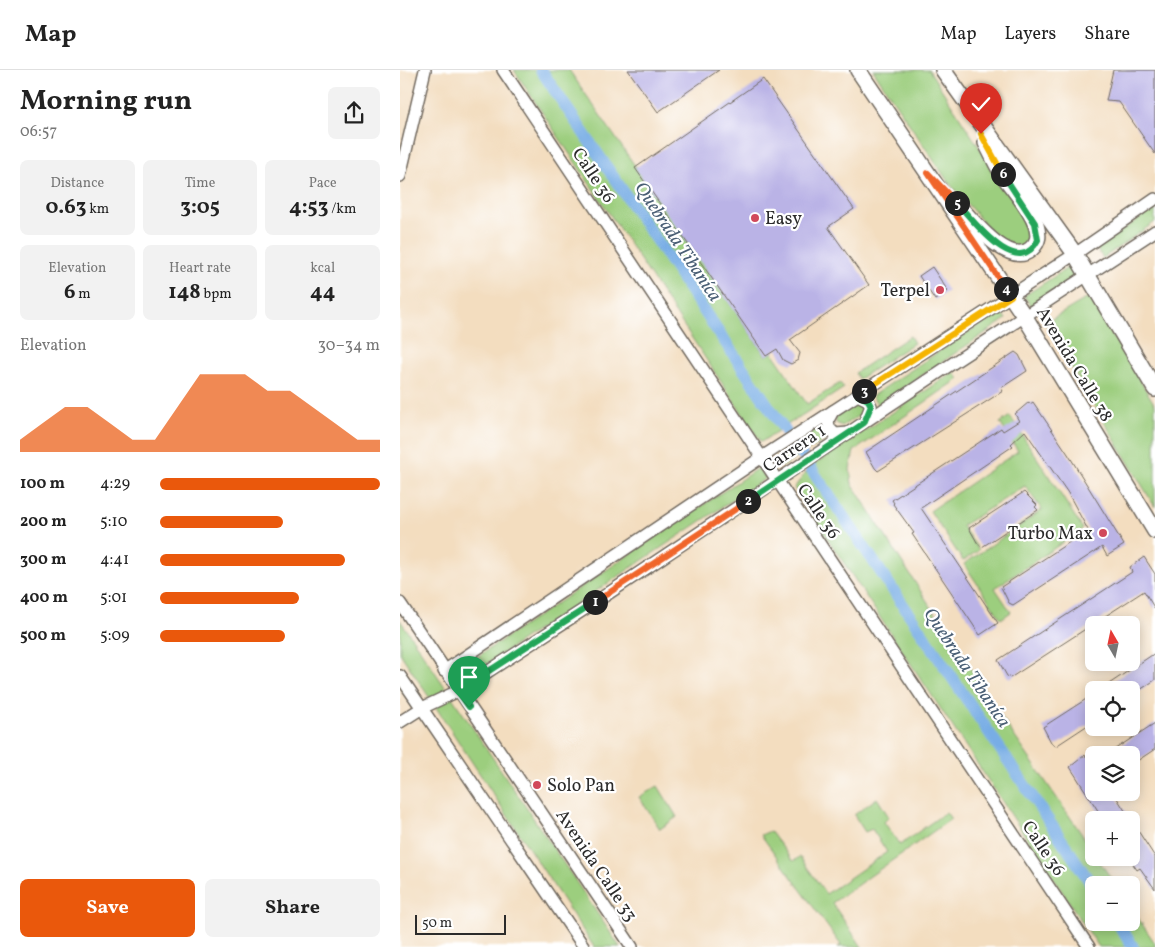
<!DOCTYPE html>
<meta charset="utf-8">
<style>
body{margin:0;font-family:Vollkorn,serif;background:#f2f2f2;color:#222;height:100vh;display:flex;flex-direction:column;font-size:19px;white-space:nowrap}
*{box-sizing:border-box;margin:0}
p{font-size:16px;color:#767676}
.icon{flex:none;width:28px;height:28px;fill:none;stroke:currentColor;stroke-width:2;stroke-linecap:round;stroke-linejoin:round}
.map{position:relative;flex:1;overflow:hidden}
.drawer{display:flex;flex-direction:column;background:#fff;width:400px}
.drawer>*{flex:none}
.needle{width:32px;rotate:351deg}
.fabs{position:absolute;left:685px;top:546px;display:grid;gap:10px}
.fabs a{display:grid;place-items:center;width:55px;height:55px;border-radius:8px;background:#fff;box-shadow:0 2px 12px #0003;font-size:25px}
.scale{position:absolute;left:15px;bottom:12px;width:91px;box-sizing:border-box;padding-left:5px;border:2px solid #2b2b2b;border-top:0;font-size:14px;line-height:18px;white-space:nowrap;color:#2b2b2b;-webkit-text-stroke:4px #fff;paint-order:stroke}
.pin{position:absolute;display:grid;place-items:center;width:42px;height:42px;color:#fff;margin:-51px -21px;border-radius:50% 50% 50% 0;rotate:-45deg;box-shadow:0 0 5px #0007}
.pin .icon{rotate:45deg}
.km{position:absolute;width:25px;height:25px;margin:-12px;border-radius:50%;background:#222;color:#fff;font-size:14px;line-height:25px;text-align:center}
.round{display:grid;place-items:center;flex:none;width:52px;height:52px;border-radius:8px;background:#f2f2f2}
.summary{display:flex;align-items:center;justify-content:space-between;height:85px;padding:0 20px}
h1{font-size:28px;font-weight:700;line-height:38px}
.metrics{display:grid;grid-template-columns:repeat(3,1fr);gap:8px;height:85px;padding:5px 20px}
.metrics div{display:grid;align-content:center;border-radius:8px;background:#f2f2f2;text-align:center}
.metrics b{font-size:21px;font-weight:700}
.metrics small{font-size:14px;font-weight:400}
.metrics p{font-size:14px}
.chart{height:140px;padding:10px 20px}
.chart p{display:flex;justify-content:space-between}
.chart svg{width:100%;height:90px;margin-top:5px;fill:#ea580c;opacity:.7}
.primary-button{display:flex;gap:10px;margin-top:auto;padding:10px 20px}
.primary-button a{flex:1;height:58px;border-radius:8px;background:#ea580c;color:#fff;font-size:20px;font-weight:700;line-height:58px;text-align:center}
.primary-button a+a{background:#f2f2f2;color:#222}
ul{padding:0 20px;list-style:none;font-size:16px}
li{display:grid;grid-template-columns:80px 60px 1fr;align-items:center;height:38px}
li i{height:12px;border-radius:6px;background:#ea580c}
header{display:flex;align-items:center;gap:30px;box-sizing:border-box;height:70px;padding:0 25px;background:#fff;border-bottom:1px solid #e0e0e0}
header strong{font-size:24px}
nav{display:flex;gap:28px;margin-inline-start:auto;font-size:18px}
main{display:flex;flex:1;min-height:0}
.map>svg:first-child{display:block}
</style>
<header>
<strong>Map</strong>
<nav><a>Map</a><a>Layers</a><a>Share</a></nav>
</header>
<main>
<section class="drawer">
<div class="summary"><div><h1>Morning run</h1><p>06:57</p></div><a class="round"><svg class="icon" aria-label="share" viewBox="0 0 24 24"><path d="M12 15V3M7 8l5-5 5 5M5 13v7h14v-7"/></svg></a></div>
<div class="metrics">
<div><p>Distance</p><b>0.63<small> km</small></b></div>
<div><p>Time</p><b>3:05</b></div>
<div><p>Pace</p><b>4:53<small> /km</small></b></div>
</div>
<div class="metrics">
<div><p>Elevation</p><b>6<small> m</small></b></div>
<div><p>Heart rate</p><b>148<small> bpm</small></b></div>
<div><p>kcal</p><b>44</b></div>
</div>
<div class="chart"><p><span>Elevation</span>30–34 m</p>
<svg viewBox="0 0 160 44" preserveAspectRatio="none"><path d="M0 44V38L10 30L20 22L30 22L40 30L50 38L60 38L70 22L80 6L90 6L100 6L110 14L120 14L130 22L140 30L150 38L160 38V44z"/></svg>
</div>
<ul>
<li><b>100 m</b>4:29<i style="width:100%"></i></li>
<li><b>200 m</b>5:10<i style="width:56%"></i></li>
<li><b>300 m</b>4:41<i style="width:84%"></i></li>
<li><b>400 m</b>5:01<i style="width:63%"></i></li>
<li><b>500 m</b>5:09<i style="width:57%"></i></li>
</ul>
<div class="primary-button"><a>Save</a><a>Share</a></div>
</section>
<div class="map">
<svg width="755" height="877" viewBox="0 0 755 877">
<rect width="100%" height="100%" fill="#fff"/>
<filter id="ink" filterUnits="userSpaceOnUse"><feTurbulence type="fractalNoise" baseFrequency=".02" numOctaves="2"/><feDisplacementMap in="SourceGraphic" scale="10" xChannelSelector="R" yChannelSelector="G"/><feConvolveMatrix kernelMatrix="1 2 1 2 8 2 1 2 1" color-interpolation-filters="sRGB"/></filter>
<filter id="wash" filterUnits="userSpaceOnUse"><feTurbulence type="fractalNoise" baseFrequency=".0096" numOctaves="4" result="noise"/><feDisplacementMap in="SourceGraphic" scale="20" xChannelSelector="R" yChannelSelector="G"/><feGaussianBlur stdDeviation="1.12" result="paint"/><feColorMatrix in="noise" values="0 0 0 0 0 0 0 0 0 0 0 0 0 0 0 0 0 1.4 0 .05"/><feComposite in="paint" operator="in"/></filter>
<g filter="url(#wash)">
<rect width="100%" height="100%" fill="#f3ddbf"/>
<!-- green -->
<g fill="#9cce7e" stroke="#647c54">
<path d="M 114,0 L 169,0 L 366,286 L 372,282 L 407,334 L 440,313 L 444,318 L 361,372 Z"/>
<path d="M 473,0 L 529,0 L 629,154 L 630,165 L 628,173 L 617,178 L 595,166 L 549,113 Z"/>
<path d="M 755,138 L 755,152 L 703,188 L 696,178 Z"/>
<path d="M 669,197 L 675,207 L 631,236 L 624,226 Z"/>
<path d="M 689,227 L 755,335 L 755,437 L 645,253 Z"/>
<path d="M 600,241 L 606,249 L 478,335 L 472,326 Z"/>
<path d="M 510,266 L 514,273 L 459,309 L 455,303 Z"/>
<path d="M 554,302 L 559,309 L 454,381 L 450,399 L 452,414 L 604,651 L 694,782 L 694,788 L 697,788 L 716,815 L 694,815 L 694,852 L 731,852 L 731,838 L 755,873 L 755,877 L 699,877 L 394,418 L 410,397 Z"/>
<path d="M 454,334 L 461,338 L 460,345 L 442,356 L 436,353 L 436,346 Z"/>
<path d="M 610,346 L 683,459 L 595,518 L 611,542 L 601,549 L 564,494 L 642,440 L 625,416 L 562,456 L 579,480 L 563,491 L 530,441 L 618,381 L 600,353 Z"/>
<path d="M 419,357 L 421,365 L 428,368 L 382,397 L 376,388 Z"/>
<path d="M 358,398 L 366,408 L 67,607 L 62,597 Z"/>
<path d="M 0,550 L 220,877 L 194,877 L 0,583 Z"/>
<path d="M 258,716 L 277,747 L 260,759 L 239,727 Z"/>
<path d="M 477,728 L 489,747 L 484,752 L 500,775 L 546,742 L 551,749 L 432,833 L 462,877 L 438,877 L 441,875 L 361,765 L 370,761 L 393,791 L 400,787 L 426,824 L 487,782 L 472,759 L 465,762 L 454,745 Z"/>
</g>
<g fill="none" stroke-linecap="round" stroke-linejoin="round">
<!-- canal -->
<g stroke="#78ade5" stroke-width="12">
<path d="M 141,0 L 386,362"/>
<path d="M 394,374 L 402,385"/>
<path d="M 410,397 L 694,818"/>
<path d="M 717,852 L 733,877"/>
</g>
</g>
<g id="blocks">
<!-- building -->
<g fill="#bab3e6">
<path d="M 228,0 L 319,0 L 258,42 Z"/>
<path d="M 713,0 L 755,0 L 755,84 L 719,32 L 706,31 Z"/>
<path d="M 363,9 L 454,139 L 428,157 L 469,215 L 390,270 L 400,283 L 398,290 L 391,294 L 383,290 L 377,279 L 366,286 L 235,98 Z"/>
<path d="M 532,197 L 548,221 L 535,230 L 519,206 Z"/>
<path d="M 615,282 L 619,285 L 627,301 L 601,318 L 603,321 L 478,401 L 475,398 L 466,382 Z"/>
<path d="M 629,332 L 630,334 L 633,332 L 668,384 L 724,475 L 707,486 L 702,477 L 613,535 L 609,533 L 601,517 L 688,460 L 668,423 L 625,361 L 611,374 L 613,376 L 521,438 L 598,553 L 580,565 L 512,464 L 514,463 L 493,434 L 494,433 L 492,430 L 601,358 L 603,361 L 619,351 L 615,344 Z"/>
<path d="M 624,422 L 637,435 L 635,437 L 638,440 L 582,477 L 578,474 L 569,458 Z"/>
<path d="M 744,487 L 755,504 L 755,539 L 744,521 L 610,608 L 607,606 L 598,590 L 732,502 L 730,497 Z"/>
<path d="M 755,583 L 755,610 L 731,626 L 731,620 L 700,620 Z"/>
<path d="M 694,624 L 694,651 L 656,676 L 652,674 L 643,657 Z"/>
<path d="M 755,653 L 755,679 L 731,695 L 731,685 L 706,685 Z"/>
<path d="M 685,685 L 686,687 L 689,685 L 694,692 L 694,722 L 713,722 L 731,750 L 704,750 L 670,697 Z"/>
<path d="M 731,750 L 755,787 L 755,819 L 740,798 L 737,800 L 731,791 Z"/>
</g>
</g>
</g>
<g filter="url(#ink)">
<use href="#blocks" fill-opacity="0" stroke="#71695f" stroke-width="1"/>
<g fill="none" stroke-linecap="round" stroke-linejoin="round">
<!-- minor casing -->
<g stroke="#71695f" stroke-width="14">
<g id="minor">
<path d="M 103,0 L 689,877"/>
<path d="M 0,106 L 25,0"/>
<path d="M 458,325 L 468,330 L 471,336 L 465,351"/>
<path d="M 433,341 L 428,350 L 429,358 L 435,364 L 449,363"/>
<path d="M 0,533 L 232,877"/>
<path d="M 44,601 L 362,387 L 675,184 L 755,129"/>
<path d="M 0,606 L 184,877"/>
<path d="M 0,652 L 22,638 L 58,621 L 194,533 L 559,289 L 755,161"/>
</g>
</g>
<!-- major casing -->
<g stroke="#71695f" stroke-width="18">
<g id="major">
<path d="M 458,0 L 625,247 L 755,461"/>
<path d="M 543,0 L 675,184 L 755,319"/>
<path d="M 554,131 C 569,146 608,199 631,179 C 639,172 639,165 636,155 C 629,135 611,118 600,100 C 595,92 591,82 586,73"/>
</g>
</g>
<!-- minor -->
<use href="#minor" stroke="#fff" stroke-width="11"/>
<!-- major -->
<use href="#major" stroke="#fff" stroke-width="15"/>
</g>
</g>
<g fill="none" stroke-linecap="round" stroke-linejoin="round" filter="url(#ink)">
<!-- split-1 casing -->
<g stroke="#fff" stroke-width="10">
<path id="split-1" d="M 69,637 L 58,621 L 195,532"/>
</g>
<!-- split-2 casing -->
<g stroke="#fff" stroke-width="10">
<path id="split-2" d="M 195,532 L 348,431"/>
</g>
<!-- split-3 casing -->
<g stroke="#fff" stroke-width="10">
<path id="split-3" d="M 348,431 L 464,353 L 471,336 L 468,330 L 458,325 L 464,321"/>
</g>
<!-- split-4 casing -->
<g stroke="#fff" stroke-width="10">
<path id="split-4" d="M 464,321 L 611,226 L 606,219"/>
</g>
<!-- split-5 casing -->
<g stroke="#fff" stroke-width="10">
<path id="split-5" d="M 557,133 L 528,103 L 606,219"/>
</g>
<!-- split-6 casing -->
<g stroke="#fff" stroke-width="10">
<path id="split-6" d="M 557,133 C 573,150 617,211 638,170 L 635,153 L 603,104"/>
</g>
<!-- split-7 casing -->
<g stroke="#fff" stroke-width="10">
<path id="split-7" d="M 581,64 L 603,104"/>
</g>
<!-- split-1 -->
<use href="#split-1" stroke="#22a559" stroke-width="6"/>
<!-- split-2 -->
<use href="#split-2" stroke="#f0652b" stroke-width="6"/>
<!-- split-3 -->
<use href="#split-3" stroke="#22a559" stroke-width="6"/>
<!-- split-4 -->
<use href="#split-4" stroke="#f5b400" stroke-width="6"/>
<!-- split-5 -->
<use href="#split-5" stroke="#f0652b" stroke-width="6"/>
<!-- split-6 -->
<use href="#split-6" stroke="#22a559" stroke-width="6"/>
<!-- split-7 -->
<use href="#split-7" stroke="#f5b400" stroke-width="6"/>
</g>
<!-- markers -->
<g fill="#d1495b" stroke="#fff" stroke-width="2">
<circle cx="355" cy="148" r="5"/>
<circle cx="540" cy="220" r="5"/>
<circle cx="703" cy="463" r="5"/>
<circle cx="137" cy="715" r="5"/>
</g>
<g text-anchor="middle" stroke-width="4.5" stroke-linejoin="round" paint-order="stroke">
<!-- street labels -->
<g font-size="18" fill="#2b2b2b" stroke="#fff">
<text transform="translate(194 105) rotate(56)" y="6">Calle 36</text>
<text transform="translate(675 294) rotate(59)" y="6">Avenida Calle 38</text>
<text transform="translate(394 378) rotate(-34)" y="6">Carrera 1</text>
<text transform="translate(419 441) rotate(56)" y="6">Calle 36</text>
<text transform="translate(644 778) rotate(56)" y="6">Calle 36</text>
<text transform="translate(197 795) rotate(56)" y="6">Avenida Calle 33</text>
</g>
<!-- poi labels -->
<g font-size="18" fill="#2b2b2b" stroke="#fff" text-anchor="start">
<text x="365" y="154">Easy</text>
<text x="530" y="226" text-anchor="end">Terpel</text>
<text x="693" y="469" text-anchor="end">Turbo Max</text>
<text x="147" y="721">Solo Pan</text>
</g>
<!-- water labels -->
<g font-size="19" font-style="italic" fill="#4a5f75" stroke="#fff">
<text transform="translate(279 171) rotate(56)" y="7">Quebrada Tibaníca</text>
<text transform="translate(568 597) rotate(56)" y="7">Quebrada Tibaníca</text>
</g>
</g>
</svg>
<div class="fabs">
<a><svg class="needle" viewBox="-14 -14 28 28"><path d="M0-13l5 13h-10z" fill="#e53935"/><path d="M0 13l5-13h-10z" fill="#767676"/></svg></a>
<a><svg class="icon" aria-label="locate" viewBox="0 0 24 24"><circle cx="12" cy="12" r="6"/><path d="M12 2v4M12 18v4M2 12h4M18 12h4"/></svg></a>
<a><svg class="icon" aria-label="layers" viewBox="0 0 24 24"><path d="M12 4l9 5-9 5-9-5zM3 14l9 5 9-5"/></svg></a>
<a>+</a>
<a>−</a>
</div>
<div class="scale">50 m</div>
<div class="pin" style="left:69px;top:637px;background:#1e9e55"><svg class="icon" aria-label="arrive" viewBox="0 0 24 24"><path d="M6 21V4h12l-3 4 3 4H6"/></svg></div>
<div class="pin" style="left:581px;top:64px;background:#d93025"><svg class="icon" aria-label="check" viewBox="0 0 24 24"><path d="M5 12l5 5 9-10"/></svg></div>
<b class="km" style="left:195px;top:532px">1</b>
<b class="km" style="left:348px;top:431px">2</b>
<b class="km" style="left:464px;top:321px">3</b>
<b class="km" style="left:606px;top:219px">4</b>
<b class="km" style="left:557px;top:133px">5</b>
<b class="km" style="left:603px;top:104px">6</b>
</div>
</main>
